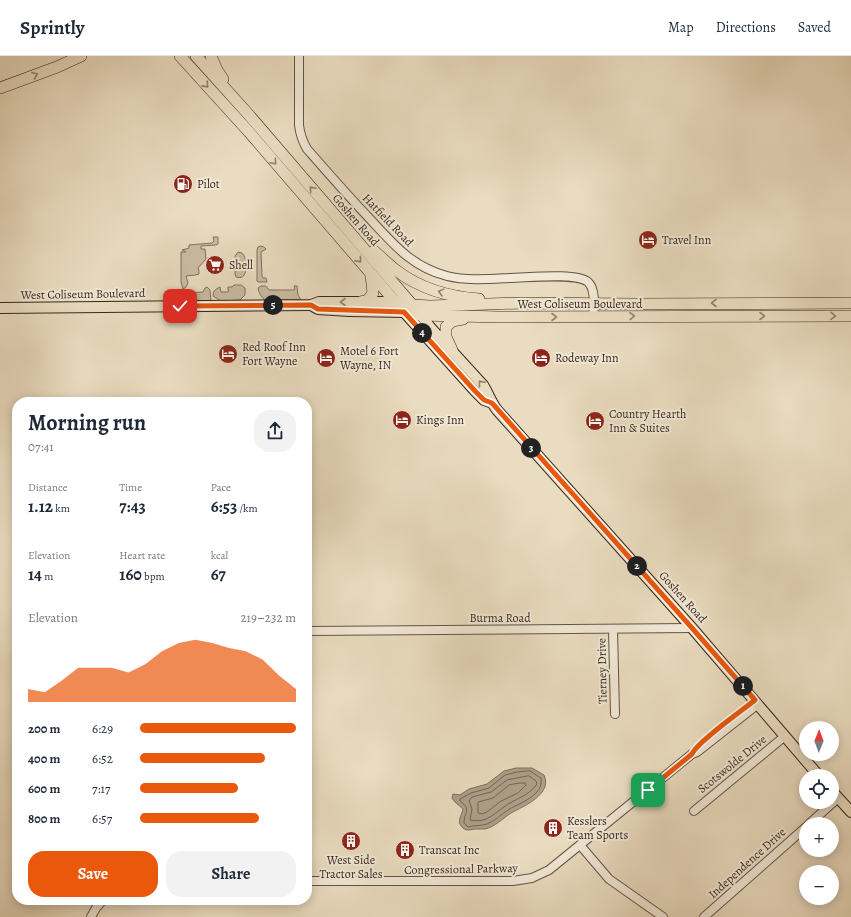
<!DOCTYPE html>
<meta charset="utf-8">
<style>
body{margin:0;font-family:Alegreya,serif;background:#f2f2f3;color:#1f2937;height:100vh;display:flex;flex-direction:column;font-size:15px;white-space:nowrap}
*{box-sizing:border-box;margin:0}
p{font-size:13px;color:#747a83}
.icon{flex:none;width:22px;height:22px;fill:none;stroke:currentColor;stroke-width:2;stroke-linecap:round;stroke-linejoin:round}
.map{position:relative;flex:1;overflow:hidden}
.panel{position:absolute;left:12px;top:341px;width:300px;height:508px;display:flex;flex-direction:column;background:#fff;border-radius:16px;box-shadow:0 2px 10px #0003}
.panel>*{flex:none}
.needle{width:26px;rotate:1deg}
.tools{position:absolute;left:799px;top:665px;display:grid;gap:8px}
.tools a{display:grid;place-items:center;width:40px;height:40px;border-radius:50%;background:#fff;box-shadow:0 2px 10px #0003;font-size:20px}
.pin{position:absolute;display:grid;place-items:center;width:34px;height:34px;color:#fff;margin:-17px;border-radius:8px;box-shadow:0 2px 6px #0006}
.km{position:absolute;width:20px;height:20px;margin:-10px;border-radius:50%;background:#222;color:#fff;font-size:11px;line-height:20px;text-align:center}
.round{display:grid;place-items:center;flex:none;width:42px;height:42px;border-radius:16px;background:#f2f2f3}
.headline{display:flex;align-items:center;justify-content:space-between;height:68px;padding:0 16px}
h1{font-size:22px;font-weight:600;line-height:30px}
.stats{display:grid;grid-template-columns:repeat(3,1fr);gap:6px;height:68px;padding:4px 16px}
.stats div{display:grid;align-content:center}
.stats b{font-size:17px;font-weight:600}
.stats small{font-size:11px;font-weight:400}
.stats p{font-size:11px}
.chart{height:112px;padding:8px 16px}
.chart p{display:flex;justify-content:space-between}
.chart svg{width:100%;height:72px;margin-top:4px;fill:#ea580c;opacity:.7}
.button{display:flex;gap:8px;margin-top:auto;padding:8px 16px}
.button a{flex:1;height:46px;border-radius:16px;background:#ea580c;color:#fff;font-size:16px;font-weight:600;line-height:46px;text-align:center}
.button a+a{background:#f2f2f3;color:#1f2937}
ul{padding:0 16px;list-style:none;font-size:13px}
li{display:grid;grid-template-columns:64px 48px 1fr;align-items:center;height:30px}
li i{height:10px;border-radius:5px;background:#ea580c}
header{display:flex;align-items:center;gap:24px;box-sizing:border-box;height:56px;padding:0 20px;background:#fff;border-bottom:1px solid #e0e1e3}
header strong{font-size:19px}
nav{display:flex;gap:22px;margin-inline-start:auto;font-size:14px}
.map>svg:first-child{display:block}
</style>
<header>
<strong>Sprintly</strong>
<nav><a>Map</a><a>Directions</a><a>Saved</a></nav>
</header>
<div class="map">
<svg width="851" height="861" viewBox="0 0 851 861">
<rect width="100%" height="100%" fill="#eadcc0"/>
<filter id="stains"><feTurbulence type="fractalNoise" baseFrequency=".005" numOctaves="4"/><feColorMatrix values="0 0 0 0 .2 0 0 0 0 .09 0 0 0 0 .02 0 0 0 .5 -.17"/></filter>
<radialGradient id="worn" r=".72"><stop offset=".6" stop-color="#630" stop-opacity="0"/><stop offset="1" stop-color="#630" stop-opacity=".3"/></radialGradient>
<!-- green -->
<g fill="#cbbda4" stroke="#807261">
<path d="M 213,181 L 218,181 L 218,188 L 216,189 L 201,190 L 201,193 L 205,193 L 206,203 L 198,212 L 199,215 L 199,218 L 196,219 L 186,220 L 188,227 L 186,231 L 183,233 L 181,226 L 181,196 L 186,196 L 182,194 L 189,192 L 189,189 L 212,187 L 214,185 Z"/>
<path d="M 261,190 L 264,191 L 266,193 L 261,196 L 262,220 L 263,222 L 266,222 L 267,226 L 258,226 L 257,225 L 257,194 L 258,191 Z"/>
<path d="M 238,196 L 242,197 C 248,202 249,226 236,221 L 235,218 L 235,200 Z"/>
<path d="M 234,229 L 241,229 L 245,232 L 245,239 L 240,244 L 221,245 L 213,240 L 214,235 L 218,232 L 220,231 L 221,236 L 228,236 L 229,234 L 228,234 L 228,231 L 232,231 Z"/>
<path d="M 261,230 L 266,230 L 269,234 L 293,234 L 295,233 L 294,230 L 297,230 L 298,239 L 301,244 L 265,244 C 261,241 259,237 258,232 Z"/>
<path d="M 207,231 L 210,234 L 211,245 L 195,245 L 186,240 L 188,237 L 203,236 L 205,232 Z"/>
</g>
<!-- water -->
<path fill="#ad9f89" stroke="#7d6f5e" d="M 516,712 L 532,712 L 544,719 C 553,738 524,750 511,757 C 503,762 495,771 485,773 C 482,773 479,773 475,773 C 469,774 464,776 460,768 C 458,764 462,758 463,753 L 455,746 L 452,742 L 453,738 L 460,739 L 469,733 L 487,728 L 504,715 Z"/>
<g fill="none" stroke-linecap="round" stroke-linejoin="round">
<!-- shore -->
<g stroke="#726454" stroke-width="1">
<path d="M 530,715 L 541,722 C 544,740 519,747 508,754 C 500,759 495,765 487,768 C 482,770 474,769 468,771 L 464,767 C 464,756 472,754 460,745 L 460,743 L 471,737 L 489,732 L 505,719 L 517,716 Z"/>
<path d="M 529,720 L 536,725 L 537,728 C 529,740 514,743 504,751 C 498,755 493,760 486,763 C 482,765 474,765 470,764 L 472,753 L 469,745 L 472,741 L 491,736 L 507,724 Z"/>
<path d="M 520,727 L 525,727 L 526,729 L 518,737 L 501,745 L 487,756 L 482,758 L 478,757 L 478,746 L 493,742 L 509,729 Z"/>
</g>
<!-- minor casing -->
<g stroke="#635546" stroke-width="10">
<g id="minor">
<path d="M 299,0 L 299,69 C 300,78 303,86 307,93 C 328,117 348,140 370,163 C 393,188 412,211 447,220 C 467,225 490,223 510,222 C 526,222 576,216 588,226 C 596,233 594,251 593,261"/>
<path d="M 613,573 L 615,658"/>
<path d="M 307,575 L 692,572"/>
<path d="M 694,755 L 785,680"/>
<path d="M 809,768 L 838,742"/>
<path d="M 580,789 L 609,823 L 663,861"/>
<path d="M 307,825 L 513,825 L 532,822 L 549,814 L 692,698 L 697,696 L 758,648"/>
<path d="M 91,861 L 96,852 L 103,844"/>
<path d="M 704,861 L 806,771"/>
</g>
</g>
<!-- major casing -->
<g stroke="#36281e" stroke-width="12">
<g id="major">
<path d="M 311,249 L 318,253 L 349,255 L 404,256 L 475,335 L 484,344 L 492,347"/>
<path d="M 0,252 L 311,249 L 319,246 L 396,246"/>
<path d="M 421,259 L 430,271 L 483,329 C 488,337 491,346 497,354 L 692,572 L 819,720"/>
<path d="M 832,735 L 851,756"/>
</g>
</g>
<!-- highway casing -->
<g stroke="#36281e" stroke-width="12">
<g id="highway">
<path d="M 180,0 L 249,76 L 404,256 L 421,259 L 498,261 L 851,260"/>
<path d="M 196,0 L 249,59 L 414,251"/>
<path d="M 211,0 L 217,14 L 223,23"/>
<path d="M 0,32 L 57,11 L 81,0"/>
<path d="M 374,195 C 381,201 389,209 397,215 C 421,233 450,241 479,243"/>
<path d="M 360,246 L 368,244 L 373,237 L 371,219"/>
<path d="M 396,246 L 413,249 L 430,250 L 521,247 L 637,248 L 851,247"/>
<path d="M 452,294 L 446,281 L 446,271 L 452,265 L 463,263"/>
</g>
</g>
<!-- minor -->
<use href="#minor" stroke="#f1e8d6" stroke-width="8"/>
<!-- major -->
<use href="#major" stroke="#eadcc0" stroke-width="10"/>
<!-- highway -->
<use href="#highway" stroke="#eadcc0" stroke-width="11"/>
</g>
<!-- one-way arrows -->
<defs><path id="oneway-chevron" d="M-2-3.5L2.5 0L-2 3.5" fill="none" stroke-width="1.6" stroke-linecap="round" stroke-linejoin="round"/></defs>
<g stroke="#90826f">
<use href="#oneway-chevron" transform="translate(35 19) rotate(-21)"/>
<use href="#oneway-chevron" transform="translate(206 29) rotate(48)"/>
<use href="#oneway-chevron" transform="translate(274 106) rotate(49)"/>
<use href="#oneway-chevron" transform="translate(312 133) rotate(-131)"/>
<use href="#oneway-chevron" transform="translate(359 204) rotate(49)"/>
<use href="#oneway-chevron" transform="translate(441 236) rotate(-165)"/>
<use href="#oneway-chevron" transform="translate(343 246) rotate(-180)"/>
<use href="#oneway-chevron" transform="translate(714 247) rotate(180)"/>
<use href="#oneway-chevron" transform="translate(632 260) rotate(-1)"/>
<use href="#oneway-chevron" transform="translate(762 260)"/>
<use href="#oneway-chevron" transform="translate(833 260) rotate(1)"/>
<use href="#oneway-chevron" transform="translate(554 261)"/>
<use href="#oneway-chevron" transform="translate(481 327) rotate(-129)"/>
</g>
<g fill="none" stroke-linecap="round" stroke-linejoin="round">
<!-- route casing -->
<g stroke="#fff" stroke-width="8">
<path id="route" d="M 180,250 L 311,249 L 318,253 L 404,256 L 475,335 L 484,344 L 492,347 L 692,572 L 755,644 C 743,654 697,686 692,698 L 648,734"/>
</g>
<!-- route -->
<use href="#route" stroke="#ea580c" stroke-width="5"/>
</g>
<!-- icons -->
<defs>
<g id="fuel-disc" transform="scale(1)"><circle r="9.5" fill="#8f2418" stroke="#f1e8d6"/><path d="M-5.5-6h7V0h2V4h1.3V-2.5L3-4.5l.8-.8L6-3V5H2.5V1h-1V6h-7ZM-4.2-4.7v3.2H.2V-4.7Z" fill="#fff"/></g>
<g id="hotel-disc" transform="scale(1)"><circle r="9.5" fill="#8f2418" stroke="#f1e8d6"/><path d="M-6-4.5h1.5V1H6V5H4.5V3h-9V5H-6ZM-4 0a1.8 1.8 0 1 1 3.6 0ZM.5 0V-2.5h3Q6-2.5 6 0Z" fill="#fff"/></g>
<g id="supermarket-disc" transform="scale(1)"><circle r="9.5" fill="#8f2418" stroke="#f1e8d6"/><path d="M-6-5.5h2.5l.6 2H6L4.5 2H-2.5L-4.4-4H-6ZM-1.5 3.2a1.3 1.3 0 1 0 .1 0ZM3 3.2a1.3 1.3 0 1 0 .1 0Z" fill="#fff"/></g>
<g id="building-disc" transform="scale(1)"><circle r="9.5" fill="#8f2418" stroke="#f1e8d6"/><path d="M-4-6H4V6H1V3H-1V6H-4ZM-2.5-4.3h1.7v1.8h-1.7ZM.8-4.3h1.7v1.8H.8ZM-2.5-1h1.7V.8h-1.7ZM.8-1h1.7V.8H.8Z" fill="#fff"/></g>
</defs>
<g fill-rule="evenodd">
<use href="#fuel-disc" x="183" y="128"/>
<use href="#hotel-disc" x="648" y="184"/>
<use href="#supermarket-disc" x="215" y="209"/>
<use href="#hotel-disc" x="228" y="298"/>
<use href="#hotel-disc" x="326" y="302"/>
<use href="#hotel-disc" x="541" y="302"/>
<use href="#hotel-disc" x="402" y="364"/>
<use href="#hotel-disc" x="595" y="365"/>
<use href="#building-disc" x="553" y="772"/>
<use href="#building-disc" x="351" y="785"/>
<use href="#building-disc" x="405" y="794"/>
</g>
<g text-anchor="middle" stroke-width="4" stroke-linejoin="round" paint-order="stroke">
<!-- poi labels -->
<g font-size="12" fill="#36281e" stroke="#f1e8d6" text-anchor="start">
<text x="197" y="132">Pilot</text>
<text x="662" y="188">Travel Inn</text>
<text x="229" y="213">Shell</text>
<text x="242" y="295">Red Roof Inn<tspan x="242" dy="14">Fort Wayne</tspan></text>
<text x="340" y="299">Motel 6 Fort<tspan x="340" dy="14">Wayne, IN</tspan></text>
<text x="555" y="306">Rodeway Inn</text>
<text x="609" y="362">Country Hearth<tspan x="609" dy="14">Inn &amp; Suites</tspan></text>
<text x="416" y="368">Kings Inn</text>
<text x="567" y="769">Kesslers<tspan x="567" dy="14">Team Sports</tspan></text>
<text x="419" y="798">Transcat Inc</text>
<text x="351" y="808" text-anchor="middle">West Side<tspan x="351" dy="14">Tractor Sales</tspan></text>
</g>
<!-- street labels -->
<g font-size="12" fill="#36281e" stroke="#f1e8d6">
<text transform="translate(356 164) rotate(49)" y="4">Goshen Road</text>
<text transform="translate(388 164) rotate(46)" y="4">Hatfield Road</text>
<text transform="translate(83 238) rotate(-1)" y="4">West Coliseum Boulevard</text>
<text x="580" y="252">West Coliseum Boulevard</text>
<text transform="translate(683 541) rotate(48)" y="4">Goshen Road</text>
<text x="500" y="566">Burma Road</text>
<text transform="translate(602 615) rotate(-91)" y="4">Tierney Drive</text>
<text transform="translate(732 708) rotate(-39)" y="4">Scotswolde Drive</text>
<text transform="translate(747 807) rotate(-42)" y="4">Independence Drive</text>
<text transform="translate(461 813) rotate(-1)" y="4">Congressional Parkway</text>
</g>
</g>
<rect width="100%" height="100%" filter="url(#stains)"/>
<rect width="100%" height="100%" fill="url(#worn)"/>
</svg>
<div class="tools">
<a><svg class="needle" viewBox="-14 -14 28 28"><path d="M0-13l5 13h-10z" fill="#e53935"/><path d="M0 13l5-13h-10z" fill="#747a83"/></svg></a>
<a><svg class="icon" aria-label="locate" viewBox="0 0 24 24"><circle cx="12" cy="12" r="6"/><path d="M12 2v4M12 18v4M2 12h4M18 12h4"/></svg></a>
<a>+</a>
<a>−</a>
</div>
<div class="pin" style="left:648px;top:734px;background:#1e9e55"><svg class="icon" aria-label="arrive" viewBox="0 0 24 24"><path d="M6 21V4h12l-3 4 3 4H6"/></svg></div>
<div class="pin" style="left:180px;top:250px;background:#d93025"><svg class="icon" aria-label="check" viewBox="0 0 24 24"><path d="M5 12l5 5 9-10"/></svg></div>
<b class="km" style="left:743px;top:630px">1</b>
<b class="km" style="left:637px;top:510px">2</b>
<b class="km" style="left:531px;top:392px">3</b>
<b class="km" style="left:422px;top:277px">4</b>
<b class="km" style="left:273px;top:249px">5</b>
<section class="panel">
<div class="headline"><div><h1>Morning run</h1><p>07:41</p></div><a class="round"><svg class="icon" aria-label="share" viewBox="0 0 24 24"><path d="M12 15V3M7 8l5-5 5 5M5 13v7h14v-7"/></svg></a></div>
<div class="stats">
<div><p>Distance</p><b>1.12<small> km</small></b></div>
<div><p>Time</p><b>7:43</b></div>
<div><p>Pace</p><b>6:53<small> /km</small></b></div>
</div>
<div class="stats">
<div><p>Elevation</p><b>14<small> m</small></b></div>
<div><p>Heart rate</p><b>160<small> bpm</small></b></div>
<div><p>kcal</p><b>67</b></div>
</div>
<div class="chart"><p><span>Elevation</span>219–232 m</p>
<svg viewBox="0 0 160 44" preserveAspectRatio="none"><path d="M0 44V36L10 38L20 31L30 23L40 23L50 23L60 26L70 21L80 13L90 8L100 6L110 8L120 11L130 13L140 18L150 28L160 36V44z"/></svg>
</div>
<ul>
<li><b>200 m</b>6:29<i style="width:100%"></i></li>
<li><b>400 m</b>6:52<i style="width:80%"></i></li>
<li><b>600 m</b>7:17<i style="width:63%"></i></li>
<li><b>800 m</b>6:57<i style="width:76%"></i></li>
</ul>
<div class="button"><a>Save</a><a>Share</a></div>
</section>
</div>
